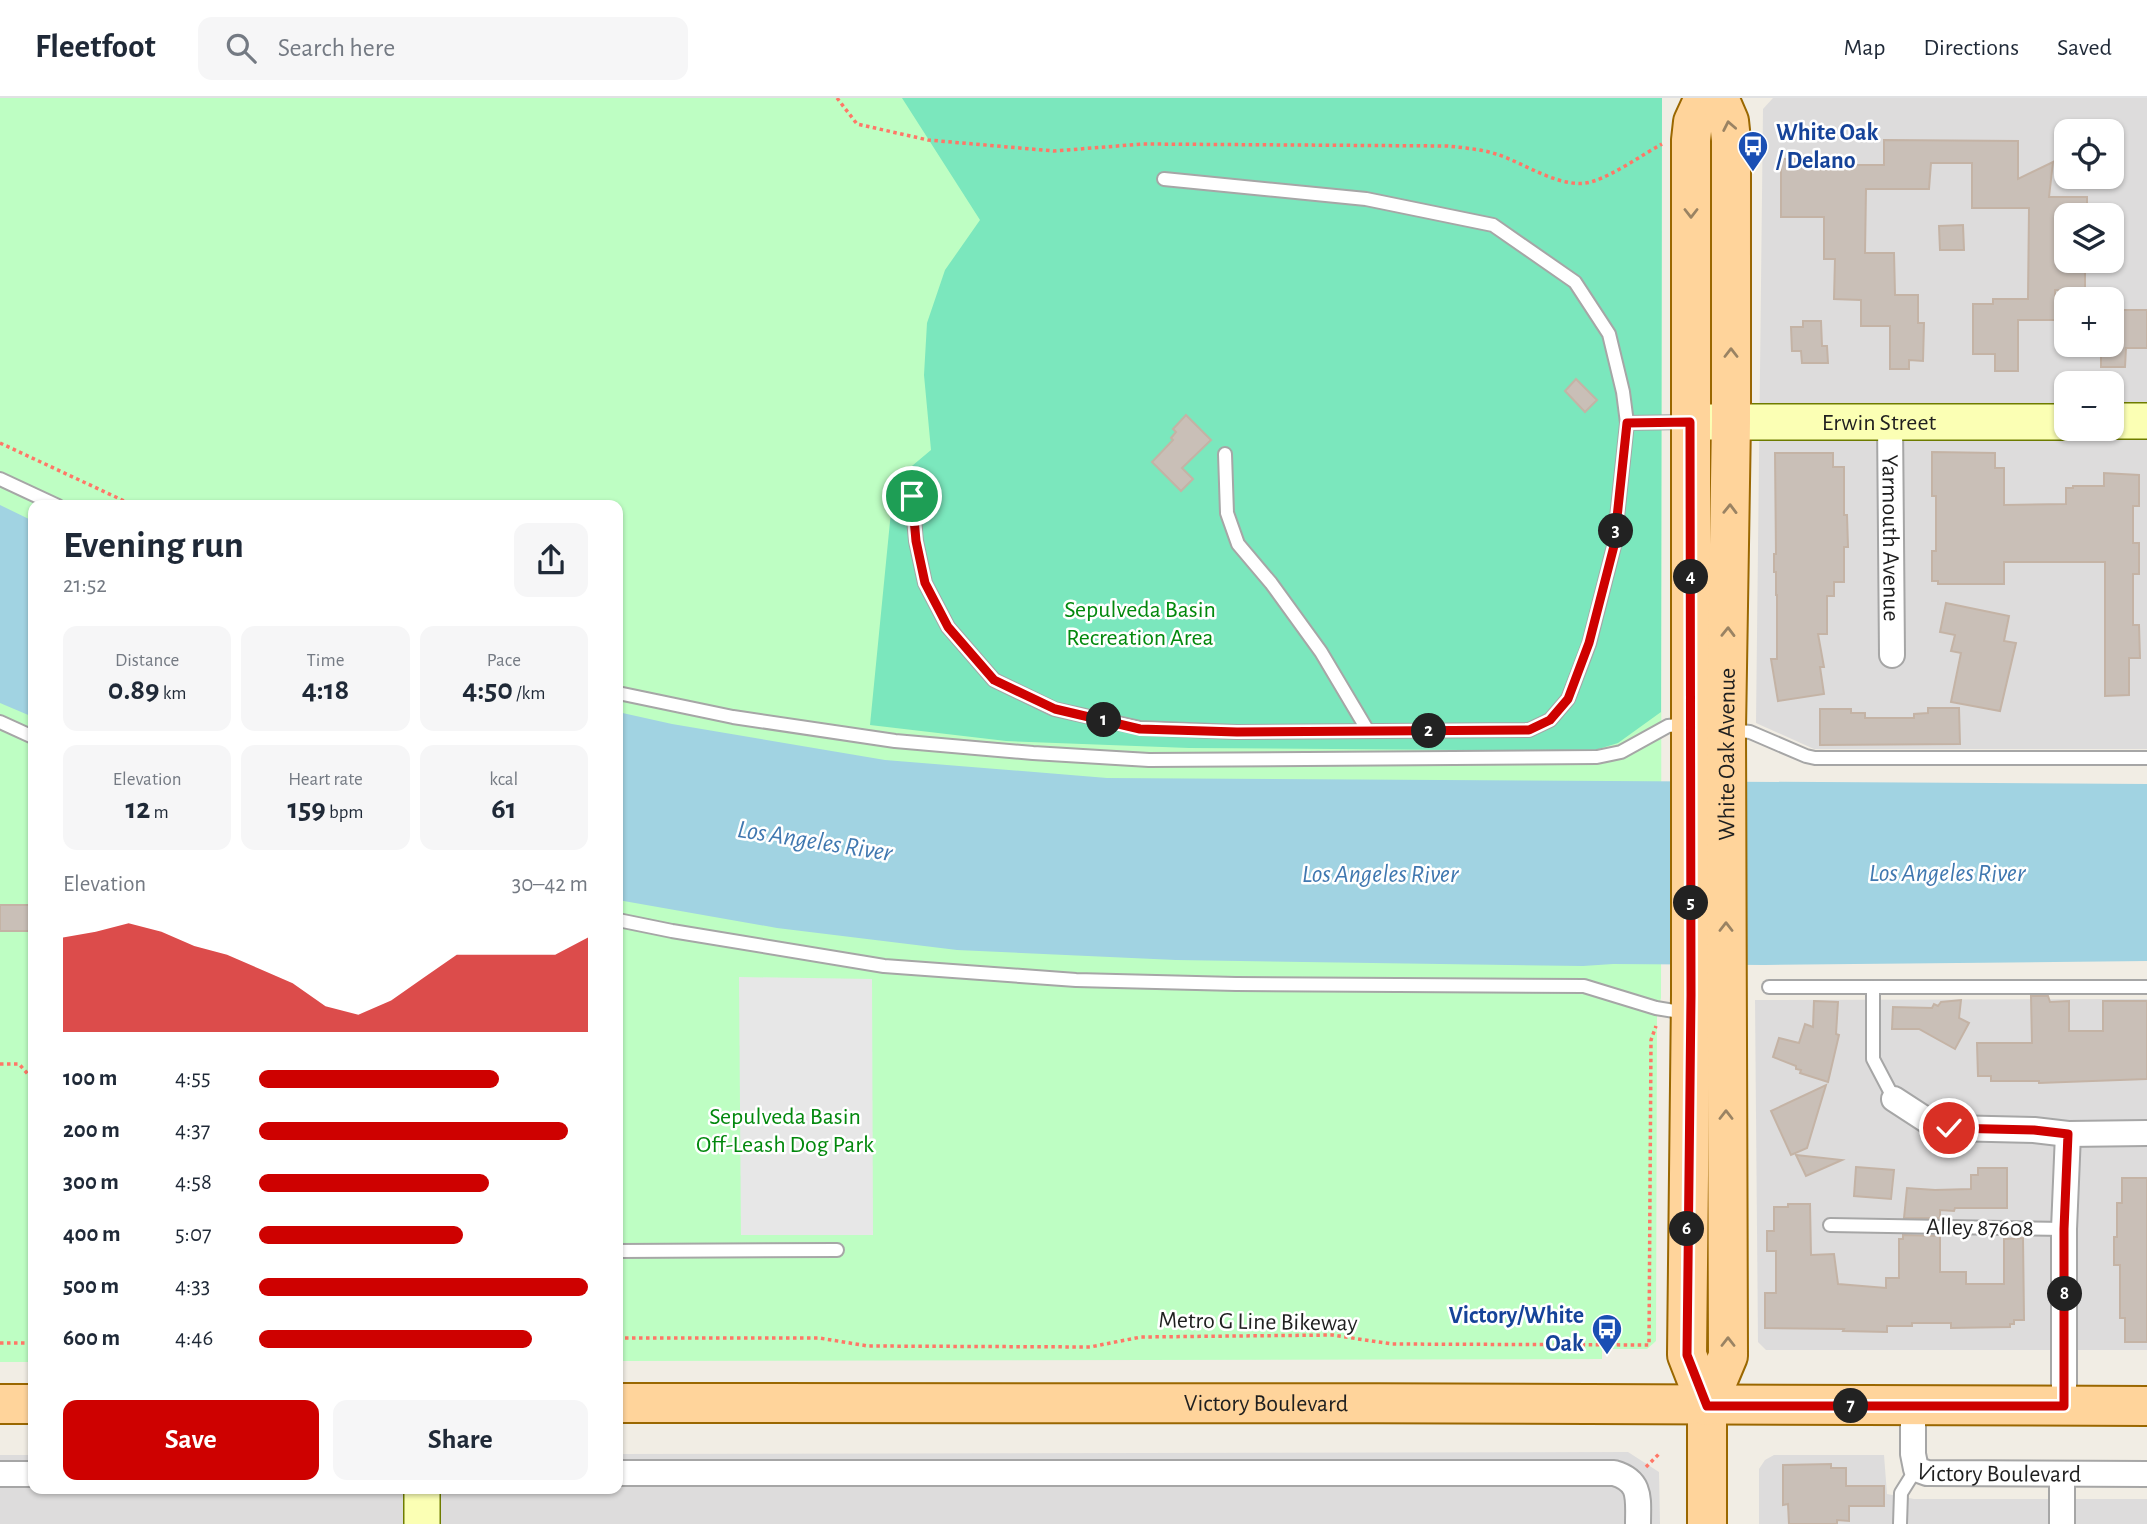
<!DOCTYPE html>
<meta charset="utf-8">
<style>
body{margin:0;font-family:"Alegreya Sans",sans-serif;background:#f6f6f7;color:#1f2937;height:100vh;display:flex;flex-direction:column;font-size:26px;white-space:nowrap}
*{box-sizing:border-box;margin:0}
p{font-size:23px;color:#747a83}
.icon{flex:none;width:38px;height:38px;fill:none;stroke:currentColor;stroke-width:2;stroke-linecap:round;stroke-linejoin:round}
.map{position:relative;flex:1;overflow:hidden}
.details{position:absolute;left:28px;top:402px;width:595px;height:994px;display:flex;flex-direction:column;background:#fff;border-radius:14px;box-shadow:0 2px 5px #0004}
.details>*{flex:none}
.fabs{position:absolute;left:2054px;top:21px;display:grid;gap:14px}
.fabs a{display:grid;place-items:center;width:70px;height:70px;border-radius:14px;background:#fff;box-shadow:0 2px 5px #0004;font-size:35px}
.pin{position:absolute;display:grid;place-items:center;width:60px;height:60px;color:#fff;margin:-30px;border:4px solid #fff;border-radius:50%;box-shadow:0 2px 7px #0007}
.km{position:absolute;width:35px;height:35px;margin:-18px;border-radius:50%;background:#222;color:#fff;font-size:19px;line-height:35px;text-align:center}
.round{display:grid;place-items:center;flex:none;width:74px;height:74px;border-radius:14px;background:#f6f6f7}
.headline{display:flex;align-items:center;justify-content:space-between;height:119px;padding:0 35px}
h1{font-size:38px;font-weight:700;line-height:52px}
.metrics{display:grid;grid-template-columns:repeat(3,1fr);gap:10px;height:119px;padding:7px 35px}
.metrics div{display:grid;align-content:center;border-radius:14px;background:#f6f6f7;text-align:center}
.metrics b{font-size:30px;font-weight:700}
.metrics small{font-size:19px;font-weight:400}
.metrics p{font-size:19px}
.chart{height:196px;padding:14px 35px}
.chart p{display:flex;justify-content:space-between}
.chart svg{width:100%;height:126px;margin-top:7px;fill:#ce0100;opacity:.7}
.cta{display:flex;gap:14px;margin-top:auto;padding:14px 35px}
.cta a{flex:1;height:80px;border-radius:14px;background:#ce0100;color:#fff;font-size:28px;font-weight:700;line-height:80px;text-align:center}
.cta a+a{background:#f6f6f7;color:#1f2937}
ul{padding:0 35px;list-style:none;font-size:23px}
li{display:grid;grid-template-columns:112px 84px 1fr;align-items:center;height:52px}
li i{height:18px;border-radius:9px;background:#ce0100}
header{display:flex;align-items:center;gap:42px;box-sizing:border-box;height:98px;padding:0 35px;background:#fff;border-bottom:2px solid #e0e1e3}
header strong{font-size:33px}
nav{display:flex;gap:38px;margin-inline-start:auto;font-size:24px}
.search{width:490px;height:63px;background:#f6f6f7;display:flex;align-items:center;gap:18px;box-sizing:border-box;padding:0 24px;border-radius:14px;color:#747a83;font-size:26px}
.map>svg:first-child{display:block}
</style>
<header>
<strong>Fleetfoot</strong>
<div class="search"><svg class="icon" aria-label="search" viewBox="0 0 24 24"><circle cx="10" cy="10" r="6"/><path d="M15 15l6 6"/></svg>Search here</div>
<nav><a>Map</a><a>Directions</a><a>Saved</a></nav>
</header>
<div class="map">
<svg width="2147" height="1426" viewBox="0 0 2147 1426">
<rect width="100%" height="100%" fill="#f1ede4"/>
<!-- residential -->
<g fill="#dddcdc" fill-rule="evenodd">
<path d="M 1773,0 L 2147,0 L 2147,651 L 1814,651 L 1756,625 L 1763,11 ZM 2067,33 L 2112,33 L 2112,79 L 2067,79 ZM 2067,117 L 2112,117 L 2112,163 L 2067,163 ZM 2067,201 L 2112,201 L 2112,247 L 2067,247 ZM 2067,285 L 2112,285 L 2112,331 L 2067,331 Z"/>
<path d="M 2147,901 L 2147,1252 L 1766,1252 L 1758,1244 L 1755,902 Z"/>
<path d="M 1628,1354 L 1659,1374 L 1660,1426 L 0,1426 L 0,1357 L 33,1357 L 33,1391 L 618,1391 L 618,1356 Z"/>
<path d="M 1774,1357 L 1884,1357 L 1887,1396 L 1914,1401 L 2147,1401 L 2147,1426 L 1759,1426 L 1759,1371 L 1765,1362 Z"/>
</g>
<!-- park -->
<path fill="#befec3" d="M 0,0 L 1662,0 L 1661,900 L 1657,916 L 1656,1243 L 1647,1251 L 1602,1251 L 1602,1261 L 618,1263 L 618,408 L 33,408 L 33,1264 L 0,1264 Z"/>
<!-- pitch -->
<path fill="#7be7bd" d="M 902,0 L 1662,0 L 1661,614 L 1618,645 L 1592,653 L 1189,650 L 1006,643 L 870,627 L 894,383 L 931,352 L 924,277 L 927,225 L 945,172 L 980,122 Z"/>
<!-- parking -->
<path fill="#e7e7e7" d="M 739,879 L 872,881 L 873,1137 L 741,1137 Z"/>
<!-- water -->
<g fill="#a1d3e2">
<path d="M 0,407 L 33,423 L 33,619 L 0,605 Z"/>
<path d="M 618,614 L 672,626 L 885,662 L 1107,680 L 2147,686 L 2147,863 L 1765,867 L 1613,866 L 1583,868 L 1176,862 L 957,852 L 777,830 L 618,802 Z"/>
</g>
<!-- building -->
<g fill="#c9bfb7" stroke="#c4b3a5" stroke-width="2">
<path d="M 1884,42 L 2018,43 L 2018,81 L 2053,64 L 2049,99 L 2087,99 L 2087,117 L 2067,117 L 2067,163 L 2085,163 L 2085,193 L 2055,192 L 2055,222 L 2018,222 L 2018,273 L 1995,273 L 1995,256 L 1973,256 L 1973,206 L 1993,206 L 1993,201 L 2028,201 L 2029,110 L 1972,110 L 1972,65 L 1931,65 L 1929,91 L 1866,91 L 1865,155 L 1894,155 L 1895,197 L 1918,197 L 1918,225 L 1924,225 L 1923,263 L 1909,262 L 1909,271 L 1890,271 L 1890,228 L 1861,228 L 1861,202 L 1834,201 L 1835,161 L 1824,161 L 1824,119 L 1781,119 L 1781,61 L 1800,61 L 1800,69 L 1842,71 L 1842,67 L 1884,67 Z"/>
<path d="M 1963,127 L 1964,152 L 1940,152 L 1939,128 Z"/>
<path d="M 2112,212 L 2147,212 L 2147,250 L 2126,250 L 2125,269 L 2101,269 L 2101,247 L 2112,247 Z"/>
<path d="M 1803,223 L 1821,223 L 1822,248 L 1827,248 L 1828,265 L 1802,265 L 1801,253 L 1792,253 L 1791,229 L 1803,229 Z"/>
<path d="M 1576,281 L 1597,302 L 1585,314 L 1565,293 Z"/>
<path d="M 1186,317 L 1211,342 L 1182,370 L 1193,381 L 1181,393 L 1152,364 L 1173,342 L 1171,340 L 1176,334 L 1173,331 Z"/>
<path d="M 1932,354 L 1995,355 L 1995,370 L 2004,370 L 2004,407 L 2066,406 L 2066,390 L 2073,390 L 2073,388 L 2104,388 L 2104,375 L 2139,377 L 2139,408 L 2133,408 L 2133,445 L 2139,445 L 2139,476 L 2133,476 L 2133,527 L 2139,527 L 2140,560 L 2129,560 L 2129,597 L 2105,598 L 2105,464 L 2004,464 L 2004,486 L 1938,486 L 1938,483 L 1932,483 L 1932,453 L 1936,453 L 1936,398 L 1932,398 Z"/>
<path d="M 1775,355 L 1833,355 L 1833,369 L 1844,369 L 1844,417 L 1847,417 L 1848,449 L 1844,449 L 1844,484 L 1834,484 L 1834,498 L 1827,498 L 1827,536 L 1818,536 L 1824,569 L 1820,569 L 1824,596 L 1778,603 L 1771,561 L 1777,561 L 1777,497 L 1776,497 L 1776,474 L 1774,474 L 1774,456 L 1776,456 Z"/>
<path d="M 1946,505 L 2009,518 L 2004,543 L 2016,545 L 2000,613 L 1951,604 L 1961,555 L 1951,553 L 1955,537 L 1940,534 Z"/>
<path d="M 1928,610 L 1959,610 L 1960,646 L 1820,647 L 1820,611 L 1851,611 L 1851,615 L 1865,615 L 1865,620 L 1914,620 L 1914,616 L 1928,615 Z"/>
<rect x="0" y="807" width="33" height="26"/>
<path d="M 2031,898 L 2048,898 L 2050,904 L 2069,903 L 2069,933 L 2103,933 L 2103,903 L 2147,903 L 2147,981 L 2039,985 L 2039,983 L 1991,983 L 1991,978 L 1978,978 L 1977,945 L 2032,945 Z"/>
<path d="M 1961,902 L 1959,920 L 1969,925 L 1955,951 L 1919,931 L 1892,931 L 1893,909 L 1932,910 L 1934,906 L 1938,908 L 1941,904 Z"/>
<path d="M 1814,903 L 1838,904 L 1836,936 L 1839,937 L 1828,984 L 1800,975 L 1801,972 L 1796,971 L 1796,968 L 1773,959 L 1779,940 L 1799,945 L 1805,926 L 1813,929 Z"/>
<path d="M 1826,987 L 1807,1050 L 1791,1057 L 1771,1013 Z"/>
<path d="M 1796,1057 L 1842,1062 L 1806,1078 Z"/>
<path d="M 1856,1069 L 1894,1072 L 1891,1101 L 1854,1098 Z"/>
<path d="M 1978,1070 L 2007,1070 L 2007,1110 L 1955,1110 L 1954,1113 L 1940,1112 L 1940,1120 L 1904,1120 L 1907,1090 L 1935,1092 L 1971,1091 L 1971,1077 L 1978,1077 Z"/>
<path d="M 2122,1080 L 2147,1080 L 2147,1244 L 2125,1244 L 2125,1220 L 2120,1220 L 2120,1167 L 2114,1167 L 2114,1139 L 2117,1139 L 2117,1105 L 2122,1105 Z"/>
<path d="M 1788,1106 L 1810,1106 L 1811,1157 L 1834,1156 L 1838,1186 L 1886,1190 L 1886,1180 L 1899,1180 L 1899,1141 L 1903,1141 L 1903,1137 L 1940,1138 L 1940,1174 L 1966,1174 L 1966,1186 L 2004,1186 L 2004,1141 L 2023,1140 L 2024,1222 L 2014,1222 L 2014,1226 L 2010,1226 L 2010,1229 L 1951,1230 L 1951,1225 L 1912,1225 L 1912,1228 L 1887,1228 L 1887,1234 L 1843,1233 L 1844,1231 L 1765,1230 L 1765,1195 L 1776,1195 L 1776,1153 L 1767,1153 L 1767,1133 L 1774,1133 L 1774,1109 L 1788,1109 Z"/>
<path d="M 1831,1366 L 1831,1370 L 1846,1370 L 1846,1388 L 1884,1388 L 1884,1408 L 1849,1408 L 1849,1423 L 1837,1422 L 1837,1426 L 1789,1426 L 1788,1406 L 1783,1407 L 1783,1367 Z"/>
</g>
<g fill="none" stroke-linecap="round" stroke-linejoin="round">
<!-- lane casing -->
<g stroke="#a6a6a6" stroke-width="16">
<g id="lane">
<path d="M 1627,325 L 1686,324"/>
<path d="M 1225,356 L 1227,415 L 1238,446 L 1271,485 L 1321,554 L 1368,633"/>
<path d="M 0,381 L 58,408"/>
<path d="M 912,398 L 916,443 L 925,485 L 948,529 L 994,582 L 1054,611 L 1140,630 L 1237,634 L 1529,632 L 1550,622 L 1568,601 L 1589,546 L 1614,448 L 1627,325 L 1623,294 L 1609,236 L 1575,184 L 1493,127 L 1366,101 L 1164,81"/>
<path d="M 618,595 L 733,619 L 895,643 L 1033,655 L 1149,662 L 1597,659 L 1621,654 L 1668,628 L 1687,626"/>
<path d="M 0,624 L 33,639"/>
<path d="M 1729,632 L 1750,634 L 1806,658 L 1815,660 L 2147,660"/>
<path d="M 618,822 L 672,833 L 884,868 L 1076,882 L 1236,886 L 1584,888 L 1656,910 L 1686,915"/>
<path d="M 1769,889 L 2147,889"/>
<path d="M 1873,890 L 1873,961 L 1894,1001"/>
<path d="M 1830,1127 L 2064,1131"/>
<path d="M 618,1153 L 837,1152"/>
<path d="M 1900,1426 L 1901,1395 L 1916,1371"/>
</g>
</g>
<!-- street casing -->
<g stroke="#a6a6a6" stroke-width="28">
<g id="street">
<path id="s1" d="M 1890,323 L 1892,557"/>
<path d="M 1894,1001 L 1934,1027 L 1949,1030 L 2034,1032 L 2068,1036 L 2147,1035"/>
<path id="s2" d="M 1913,1308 L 1913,1356 L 1916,1371 L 1927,1375 L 2147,1376"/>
<path d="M 2064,1308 L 2064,1131 L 2068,1036"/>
<path d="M 618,1375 L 1614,1375 C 1642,1383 1638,1401 1638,1426"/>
<path d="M 0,1376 L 33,1376"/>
<path d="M 2062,1376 L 2062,1426"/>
</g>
</g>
<!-- secondary casing -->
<g stroke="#6e7c00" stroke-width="38">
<g id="secondary">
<path d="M 2112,323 L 2147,323"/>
<path id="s3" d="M 1690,324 L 2067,324"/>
<path d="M 422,1391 L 422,1426"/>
</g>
</g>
<!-- primary casing -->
<g stroke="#9a6700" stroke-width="42">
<g id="primary">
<path d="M 1704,0 L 1693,24 L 1691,42 L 1691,897 L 1687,1257 L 1707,1308 L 1707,1426"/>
<path id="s4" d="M 618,1305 C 1128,1302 1637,1308 2147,1308"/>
<path d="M 0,1306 L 33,1306"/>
<path id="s5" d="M 1707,1308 L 1728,1258 L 1726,632 L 1731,323 L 1731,42 L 1729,23 L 1719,0"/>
</g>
</g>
<!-- path -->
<g stroke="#ff7767" stroke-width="3.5" stroke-dasharray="3.5 3.5" stroke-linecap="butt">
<path d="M 837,0 L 857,26 L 928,42 L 1054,53 L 1143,46 L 1448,48 C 1464,50 1481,51 1496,56 C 1525,65 1564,94 1594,83 C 1615,76 1642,57 1662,46"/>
<path d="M 0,345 L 135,408"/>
<path d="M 0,966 L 19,966 L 33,982"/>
<path d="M 618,1240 L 819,1240 L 868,1248 L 1090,1249 L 1141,1239 L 1332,1237 L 1392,1246 L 1649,1247 L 1651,942 L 1656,928"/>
<path d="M 0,1245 L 33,1245"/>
<path d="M 1646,1369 L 1659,1356"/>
</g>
<!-- lane -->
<use href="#lane" stroke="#fff" stroke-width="12"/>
<!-- street -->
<use href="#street" stroke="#fff" stroke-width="24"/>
<!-- secondary -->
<use href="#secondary" stroke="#fbffb4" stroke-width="35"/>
<!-- primary -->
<use href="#primary" stroke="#ffd49b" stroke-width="38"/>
</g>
<!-- one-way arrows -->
<defs><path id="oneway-chevron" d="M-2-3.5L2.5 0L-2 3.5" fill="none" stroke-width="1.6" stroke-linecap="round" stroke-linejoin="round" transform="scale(1.75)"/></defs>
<g stroke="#9a8363">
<use href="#oneway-chevron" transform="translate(1729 28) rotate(-101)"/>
<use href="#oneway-chevron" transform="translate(1691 115) rotate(90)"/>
<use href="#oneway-chevron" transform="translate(1731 255) rotate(-90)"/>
<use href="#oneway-chevron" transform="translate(1730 411) rotate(-89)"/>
<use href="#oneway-chevron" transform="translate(1728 534) rotate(-89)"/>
<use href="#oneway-chevron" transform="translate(1726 829) rotate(-90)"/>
<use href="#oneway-chevron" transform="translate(1726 1017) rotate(-90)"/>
<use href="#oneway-chevron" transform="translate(1728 1244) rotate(-90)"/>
</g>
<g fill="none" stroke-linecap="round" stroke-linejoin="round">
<!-- route casing -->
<g stroke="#fff" stroke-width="14">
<path id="route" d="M 912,398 L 916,443 L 925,485 L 948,529 L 994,582 L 1055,611 L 1140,631 L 1237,634 L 1529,632 L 1550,622 L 1568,601 L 1589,545 L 1614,448 L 1627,325 L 1690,324 L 1691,897 L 1687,1257 L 1707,1308 L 2064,1308 L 2064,1131 L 2068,1036 L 2034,1032 L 1949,1030"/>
</g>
<!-- route -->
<use href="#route" stroke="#ce0100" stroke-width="9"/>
</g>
<!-- icons -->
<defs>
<g id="bus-pin" transform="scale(1.575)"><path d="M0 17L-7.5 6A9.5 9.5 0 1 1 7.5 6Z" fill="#1a4fb4" stroke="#fff"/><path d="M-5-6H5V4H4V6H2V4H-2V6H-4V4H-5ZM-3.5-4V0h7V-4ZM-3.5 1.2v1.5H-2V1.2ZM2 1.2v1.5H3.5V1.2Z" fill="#fff"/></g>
</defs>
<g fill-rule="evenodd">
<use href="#bus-pin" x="1753" y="48"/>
<use href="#bus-pin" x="1607" y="1231"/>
</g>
<g text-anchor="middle" stroke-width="5" stroke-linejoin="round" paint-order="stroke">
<!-- transit labels -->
<g font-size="24" font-weight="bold" fill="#164399" stroke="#fff" text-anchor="start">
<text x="1776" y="42">White Oak<tspan x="1776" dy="28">/ Delano</tspan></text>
<text x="1584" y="1225" text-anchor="end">Victory/White<tspan x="1584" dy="28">Oak</tspan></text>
</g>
<!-- street labels -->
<g font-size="24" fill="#1f1f1f" stroke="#fff">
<text dy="8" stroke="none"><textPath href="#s3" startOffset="189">Erwin Street</textPath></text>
<text dy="8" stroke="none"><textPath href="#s1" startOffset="117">Yarmouth Avenue</textPath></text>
<text dy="8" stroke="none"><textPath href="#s5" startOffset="656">White Oak Avenue</textPath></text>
<text transform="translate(1980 1129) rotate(1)" y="8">Alley 87608</text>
<text transform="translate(1258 1223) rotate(1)" y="8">Metro G Line Bikeway</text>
<text dy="8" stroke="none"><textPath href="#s4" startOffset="648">Victory Boulevard</textPath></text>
<text dy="8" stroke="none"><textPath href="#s2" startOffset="147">Victory Boulevard</textPath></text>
</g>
<!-- park labels -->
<g font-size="24" fill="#02880d" stroke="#fff">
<text x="1140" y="519">Sepulveda Basin<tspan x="1140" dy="28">Recreation Area</tspan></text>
<text x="785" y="1026">Sepulveda Basin<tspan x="785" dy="28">Off-Leash Dog Park</tspan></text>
</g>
<!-- water labels -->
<g font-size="26" font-style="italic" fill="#4078b0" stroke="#fff">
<text transform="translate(815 742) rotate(9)" y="9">Los Angeles River</text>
<text x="1947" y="783">Los Angeles River</text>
<text x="1380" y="784">Los Angeles River</text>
</g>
</g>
</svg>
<div class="fabs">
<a><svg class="icon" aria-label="locate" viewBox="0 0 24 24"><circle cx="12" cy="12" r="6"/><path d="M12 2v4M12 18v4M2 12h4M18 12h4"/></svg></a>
<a><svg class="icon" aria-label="layers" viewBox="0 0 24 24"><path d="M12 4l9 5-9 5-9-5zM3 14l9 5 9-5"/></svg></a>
<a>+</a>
<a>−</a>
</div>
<div class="pin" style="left:912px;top:398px;background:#1e9e55"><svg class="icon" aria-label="arrive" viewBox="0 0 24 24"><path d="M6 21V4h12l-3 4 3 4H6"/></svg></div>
<div class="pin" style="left:1949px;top:1030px;background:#d93025"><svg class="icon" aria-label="check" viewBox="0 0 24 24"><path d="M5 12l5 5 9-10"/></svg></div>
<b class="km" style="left:1104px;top:622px">1</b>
<b class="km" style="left:1429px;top:633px">2</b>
<b class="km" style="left:1616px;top:433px">3</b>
<b class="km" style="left:1691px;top:479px">4</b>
<b class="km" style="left:1691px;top:805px">5</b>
<b class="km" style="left:1687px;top:1131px">6</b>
<b class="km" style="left:1851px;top:1308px">7</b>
<b class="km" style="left:2065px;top:1196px">8</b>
<section class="details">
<div class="headline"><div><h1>Evening run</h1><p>21:52</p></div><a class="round"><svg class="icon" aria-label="share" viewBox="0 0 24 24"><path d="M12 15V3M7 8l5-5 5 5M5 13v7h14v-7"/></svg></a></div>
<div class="metrics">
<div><p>Distance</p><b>0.89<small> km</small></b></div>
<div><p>Time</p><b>4:18</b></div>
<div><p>Pace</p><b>4:50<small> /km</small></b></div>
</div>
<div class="metrics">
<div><p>Elevation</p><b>12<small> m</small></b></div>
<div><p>Heart rate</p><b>159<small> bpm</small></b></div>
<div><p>kcal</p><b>61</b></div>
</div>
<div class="chart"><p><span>Elevation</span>30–42 m</p>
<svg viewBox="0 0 160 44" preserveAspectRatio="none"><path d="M0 44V11L10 9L20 6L30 9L40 14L50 17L60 22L70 27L80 35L90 38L100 33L110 25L120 17L130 17L140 17L150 17L160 11V44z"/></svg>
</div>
<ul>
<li><b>100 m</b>4:55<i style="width:73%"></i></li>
<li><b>200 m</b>4:37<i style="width:94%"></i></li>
<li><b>300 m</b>4:58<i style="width:70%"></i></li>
<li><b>400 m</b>5:07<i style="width:62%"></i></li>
<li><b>500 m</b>4:33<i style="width:100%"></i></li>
<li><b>600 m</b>4:46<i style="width:83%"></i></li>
</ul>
<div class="cta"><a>Save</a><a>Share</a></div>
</section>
</div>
